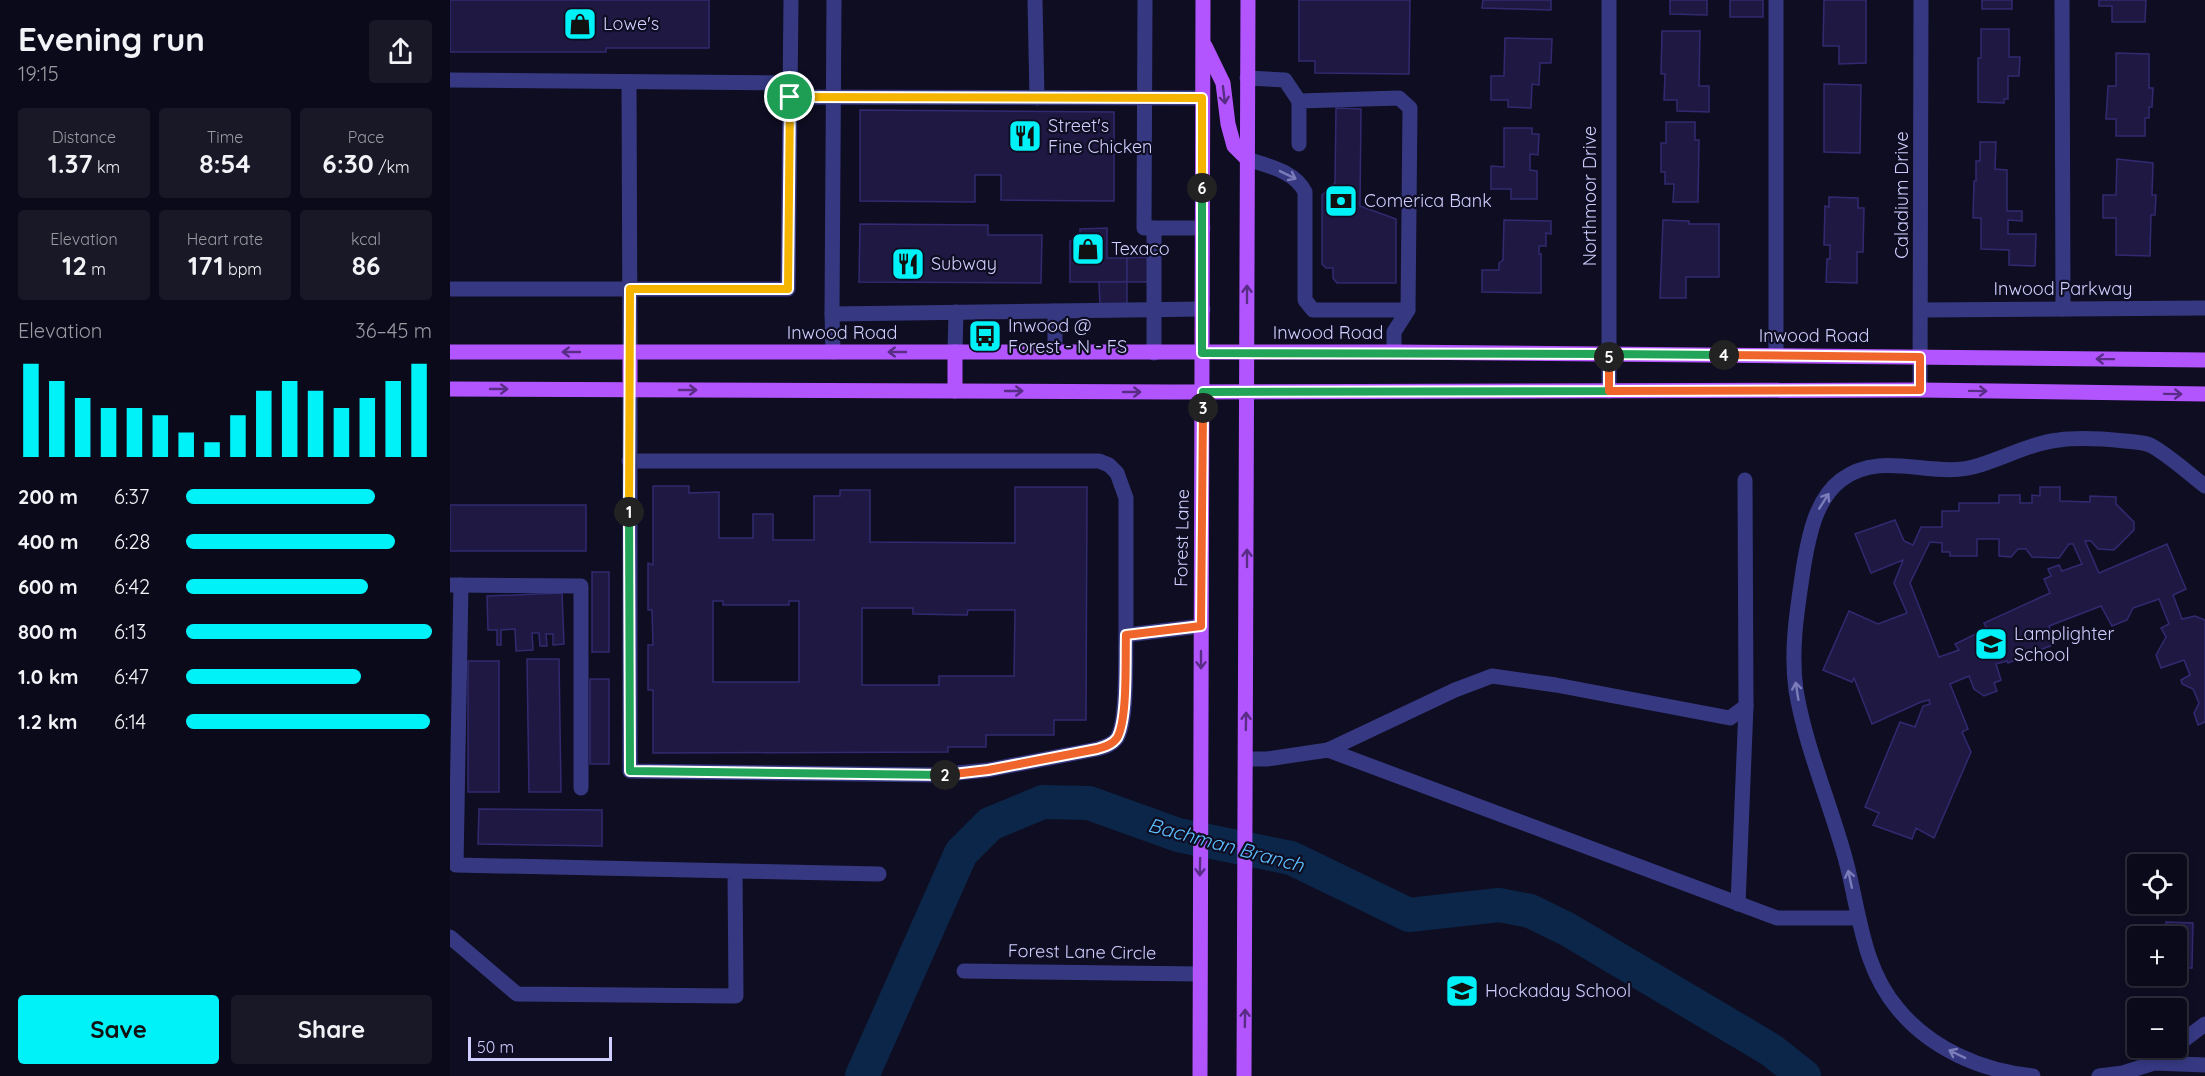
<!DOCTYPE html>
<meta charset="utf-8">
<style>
body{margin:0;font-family:Quicksand,sans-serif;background:#191827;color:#f1f3f6;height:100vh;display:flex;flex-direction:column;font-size:22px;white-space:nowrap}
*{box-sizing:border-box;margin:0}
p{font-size:20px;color:#9a9aa2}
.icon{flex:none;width:33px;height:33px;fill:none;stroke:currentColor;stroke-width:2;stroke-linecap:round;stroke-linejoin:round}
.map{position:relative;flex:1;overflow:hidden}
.details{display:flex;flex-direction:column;background:#0b0a1a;width:450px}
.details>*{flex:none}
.controls{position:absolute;left:1677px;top:854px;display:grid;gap:12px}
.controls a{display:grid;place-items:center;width:60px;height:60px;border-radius:6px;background:#0b0a1a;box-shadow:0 3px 9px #0003,0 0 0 2px #2b2b39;font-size:30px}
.scale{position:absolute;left:18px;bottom:15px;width:144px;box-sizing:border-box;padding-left:6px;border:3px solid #d0ceff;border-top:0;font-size:16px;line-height:21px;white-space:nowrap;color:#d0ceff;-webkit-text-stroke:4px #0f0d22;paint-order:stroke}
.pin{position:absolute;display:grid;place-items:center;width:51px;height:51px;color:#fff;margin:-26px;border:3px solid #fff;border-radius:50%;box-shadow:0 2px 6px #0007}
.km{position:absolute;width:30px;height:30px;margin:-15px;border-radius:50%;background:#222;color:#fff;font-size:16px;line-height:30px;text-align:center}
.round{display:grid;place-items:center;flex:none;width:63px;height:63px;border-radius:6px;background:#191827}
.summary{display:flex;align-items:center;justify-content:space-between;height:102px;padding:0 18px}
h1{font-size:33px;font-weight:700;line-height:45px}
.stats{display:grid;grid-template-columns:repeat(3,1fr);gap:9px;height:102px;padding:6px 18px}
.stats div{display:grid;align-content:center;border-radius:6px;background:#191827;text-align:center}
.stats b{font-size:26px;font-weight:700}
.stats small{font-size:16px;font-weight:400}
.stats p{font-size:16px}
.chart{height:168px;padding:12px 18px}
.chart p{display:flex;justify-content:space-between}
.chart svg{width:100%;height:108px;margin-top:6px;stroke:#00f2f9;stroke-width:6}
.action{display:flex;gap:12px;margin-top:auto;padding:12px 18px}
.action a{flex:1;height:69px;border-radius:6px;background:#00f2f9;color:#111;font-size:24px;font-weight:700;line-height:69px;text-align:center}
.action a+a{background:#191827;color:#f1f3f6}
ul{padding:0 18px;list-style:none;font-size:20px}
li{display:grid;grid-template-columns:96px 72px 1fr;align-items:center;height:45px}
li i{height:15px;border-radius:8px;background:#00f2f9}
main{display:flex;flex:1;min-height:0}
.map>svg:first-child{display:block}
</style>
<main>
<section class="details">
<div class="summary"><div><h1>Evening run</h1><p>19:15</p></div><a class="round"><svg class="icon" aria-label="share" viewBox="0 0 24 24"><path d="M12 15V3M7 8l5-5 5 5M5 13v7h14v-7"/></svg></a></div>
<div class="stats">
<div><p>Distance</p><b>1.37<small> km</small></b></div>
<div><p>Time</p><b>8:54</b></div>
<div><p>Pace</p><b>6:30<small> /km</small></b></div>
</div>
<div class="stats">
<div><p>Elevation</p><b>12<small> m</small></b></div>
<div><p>Heart rate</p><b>171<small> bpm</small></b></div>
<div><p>kcal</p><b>86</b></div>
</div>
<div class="chart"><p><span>Elevation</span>36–45 m</p>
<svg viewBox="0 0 160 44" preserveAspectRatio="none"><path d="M5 44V6M15 44V13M25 44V20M35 44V24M45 44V24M55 44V27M65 44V34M75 44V38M85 44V27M95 44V17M105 44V13M115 44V17M125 44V24M135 44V20M145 44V13M155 44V6"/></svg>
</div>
<ul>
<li><b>200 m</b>6:37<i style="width:77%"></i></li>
<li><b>400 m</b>6:28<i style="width:85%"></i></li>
<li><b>600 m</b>6:42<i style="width:74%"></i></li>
<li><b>800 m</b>6:13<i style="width:100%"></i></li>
<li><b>1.0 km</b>6:47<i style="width:71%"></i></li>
<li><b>1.2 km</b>6:14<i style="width:99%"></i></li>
</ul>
<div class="action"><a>Save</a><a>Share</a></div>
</section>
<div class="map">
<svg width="1755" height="1076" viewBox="0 0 1755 1076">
<rect width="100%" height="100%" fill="#0f0d22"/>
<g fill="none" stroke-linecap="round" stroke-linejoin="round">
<!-- river -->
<path stroke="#0b2648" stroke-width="34" d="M 412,1076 L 511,853 L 540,824 L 593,802 L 639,803 L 728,835 L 841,858 L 959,915 L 1049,905 L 1080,911 L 1117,929 L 1321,1050 L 1354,1076"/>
</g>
<!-- building -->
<g fill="#1e1843" stroke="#322a70" stroke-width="1.5" fill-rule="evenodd">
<path d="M 0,0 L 259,0 L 259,48 L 156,48 L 156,52 L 0,52 Z"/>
<path d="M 849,0 L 960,0 L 959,74 L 865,73 L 865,61 L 849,61 Z"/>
<path d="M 1033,0 L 1101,0 L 1101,10 L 1032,8 Z"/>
<path d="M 1220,0 L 1257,0 L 1257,15 L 1220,14 Z"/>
<rect x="1280" y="0" width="33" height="17"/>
<path d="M 1374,0 L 1416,0 L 1416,63 L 1389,64 L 1389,46 L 1373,46 Z"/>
<rect x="1532" y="0" width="30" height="9"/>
<path d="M 1649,0 L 1696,0 L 1695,22 L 1662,22 L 1662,6 L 1649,6 Z"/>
<path d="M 1531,29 L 1559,29 L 1559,57 L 1570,57 L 1569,76 L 1558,76 L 1558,99 L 1554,99 L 1554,103 L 1528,102 L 1528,58 L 1531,58 Z"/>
<path d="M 1212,31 L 1250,31 L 1249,86 L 1259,86 L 1259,112 L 1227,111 L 1227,100 L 1214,100 L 1215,74 L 1211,74 Z"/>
<path d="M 1055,38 L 1102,39 L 1101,63 L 1090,63 L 1089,85 L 1082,84 L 1081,108 L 1058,107 L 1058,100 L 1041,100 L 1041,76 L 1054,76 Z"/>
<path d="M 1666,53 L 1699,54 L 1699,88 L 1703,88 L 1702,107 L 1699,107 L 1699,118 L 1695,118 L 1695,136 L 1666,136 L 1666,119 L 1656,119 L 1658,86 L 1666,86 Z"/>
<path d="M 1374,84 L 1411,85 L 1410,153 L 1374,152 Z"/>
<path d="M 886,108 L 911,109 L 910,206 L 946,219 L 946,283 L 887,283 L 883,278 L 883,268 L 876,268 L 872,264 L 872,195 L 885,183 Z"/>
<path d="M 410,110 L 664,112 L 664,201 L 551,200 L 551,175 L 525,175 L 525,202 L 410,201 Z"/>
<path d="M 1216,122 L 1245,122 L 1245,140 L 1249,140 L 1248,202 L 1223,202 L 1224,184 L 1215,184 L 1215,172 L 1211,172 L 1211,143 L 1216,143 Z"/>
<path d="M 1054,128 L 1082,128 L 1082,134 L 1089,134 L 1088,155 L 1080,154 L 1080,170 L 1087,171 L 1087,199 L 1061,199 L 1061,189 L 1041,189 L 1041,166 L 1054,167 Z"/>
<path d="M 1530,142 L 1546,142 L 1545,169 L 1557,170 L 1557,211 L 1572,211 L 1572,221 L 1558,220 L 1558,234 L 1586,234 L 1585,266 L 1559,265 L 1559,250 L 1531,249 L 1531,218 L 1523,218 L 1524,181 L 1526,181 L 1526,161 L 1530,161 Z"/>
<path d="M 1667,159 L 1703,163 L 1702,195 L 1706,195 L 1705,215 L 1701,215 L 1700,256 L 1666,255 L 1666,218 L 1653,218 L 1653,195 L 1666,195 Z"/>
<path d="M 1379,197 L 1408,198 L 1408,208 L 1414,208 L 1413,252 L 1407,252 L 1407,283 L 1376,282 L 1377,259 L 1380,259 L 1380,245 L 1374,245 L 1375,206 L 1379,207 Z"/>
<path d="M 1054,220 L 1101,221 L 1101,234 L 1096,233 L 1096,246 L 1089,246 L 1089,254 L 1091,254 L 1091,293 L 1032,292 L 1032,270 L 1049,270 L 1049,263 L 1053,260 Z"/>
<path d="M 1213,220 L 1239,221 L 1239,224 L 1269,224 L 1269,277 L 1236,277 L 1236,298 L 1210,298 Z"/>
<path d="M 410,224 L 538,225 L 538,235 L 592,235 L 591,283 L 409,282 Z"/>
<path d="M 657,228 L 657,258 L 677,258 L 677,282 L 620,282 L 620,241 L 630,241 L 630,229 Z"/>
<path d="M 698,257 L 698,282 L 677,282 L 677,258 Z"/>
<path d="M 649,282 L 677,282 L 677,306 L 650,306 Z"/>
<path d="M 203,486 L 239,486 L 239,493 L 269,492 L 269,538 L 303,538 L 303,514 L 323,514 L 323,540 L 364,540 L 364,496 L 390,496 L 390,490 L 420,490 L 420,542 L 565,543 L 565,487 L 637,487 L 636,720 L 604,720 L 604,735 L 536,735 L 536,747 L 498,747 L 498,752 L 203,753 L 203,690 L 198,690 L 198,645 L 203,645 L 202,610 L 198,610 L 198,563 L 203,565 ZM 263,601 L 273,601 L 273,605 L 339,605 L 339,601 L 349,601 L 349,682 L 263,682 ZM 412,608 L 463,608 L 463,614 L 517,615 L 518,610 L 565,610 L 564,676 L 489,676 L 489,685 L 412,685 Z"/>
<path d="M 1590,487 L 1610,487 L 1610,501 L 1640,502 L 1640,496 L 1666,497 L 1666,504 L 1684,522 L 1684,530 L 1664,550 L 1648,549 L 1641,541 L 1635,541 L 1649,573 L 1717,544 L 1736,589 L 1723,595 L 1732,619 L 1745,616 L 1755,620 L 1755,722 L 1748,725 L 1744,713 L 1749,703 L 1743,689 L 1732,684 L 1731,680 L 1740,675 L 1734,660 L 1711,668 L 1706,655 L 1716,637 L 1711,628 L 1719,624 L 1709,599 L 1683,608 L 1677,620 L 1662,626 L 1651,606 L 1599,626 L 1605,644 L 1558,663 L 1557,661 L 1546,664 L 1551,680 L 1544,683 L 1547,691 L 1534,696 L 1524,689 L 1519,676 L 1500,684 L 1518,729 L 1512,732 L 1521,752 L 1484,838 L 1466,828 L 1462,839 L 1423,825 L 1429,813 L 1415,807 L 1450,722 L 1465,727 L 1473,706 L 1480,704 L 1479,700 L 1471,702 L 1422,724 L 1404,678 L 1402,682 L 1373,670 L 1399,611 L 1428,624 L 1457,613 L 1444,583 L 1453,560 L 1421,573 L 1405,534 L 1445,520 L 1454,541 L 1463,545 L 1471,527 L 1492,527 L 1492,511 L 1509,511 L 1509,503 L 1549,503 L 1549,495 L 1570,495 L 1570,503 L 1582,503 L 1582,495 L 1590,496 ZM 1527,539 L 1549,539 L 1549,556 L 1561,557 L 1568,549 L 1576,549 L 1582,557 L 1609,558 L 1619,544 L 1623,544 L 1632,564 L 1612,571 L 1609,565 L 1598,569 L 1601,576 L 1594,579 L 1600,593 L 1534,623 L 1539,634 L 1531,638 L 1528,633 L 1505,644 L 1509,650 L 1489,657 L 1460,583 L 1480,542 L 1492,543 L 1492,552 L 1500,552 L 1500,556 L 1527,556 Z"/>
<rect x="0" y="505" width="136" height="46"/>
<rect x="142" y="572" width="17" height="80"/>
<path d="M 112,593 L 114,644 L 103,645 L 103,634 L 96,634 L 97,646 L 90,646 L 89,633 L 82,633 L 83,650 L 66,651 L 65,629 L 51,630 L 51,645 L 47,645 L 47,630 L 38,630 L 37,596 Z"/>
<path d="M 77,659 L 109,659 L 111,792 L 79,792 Z"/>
<rect x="18" y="661" width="31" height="131"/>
<rect x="140" y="679" width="19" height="85"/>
<path d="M 29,809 L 152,810 L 152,846 L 28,844 Z"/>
<path d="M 1716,922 L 1743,923 L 1742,968 L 1726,968 L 1726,936 L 1715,936 Z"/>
</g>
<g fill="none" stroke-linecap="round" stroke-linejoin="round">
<!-- minor -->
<g stroke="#363982" stroke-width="15">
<path d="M 384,0 L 382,314 L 753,309"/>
<path d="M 585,0 L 587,98"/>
<path d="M 695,0 L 694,228 L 753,228"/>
<path d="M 1612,0 L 1613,309"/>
<path d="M 797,78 L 835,80 L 849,101"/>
<path d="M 0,80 L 340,83"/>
<path d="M 179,82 L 180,352"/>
<path d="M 340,97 L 752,98"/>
<path d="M 849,144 L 849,101 L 949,98 L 960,108 L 958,310 L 944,332 L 944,352"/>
<path d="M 797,159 C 818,166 845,171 855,192 L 855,300 L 863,310 L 958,310"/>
<path d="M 0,289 L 338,289 L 341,0"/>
<path d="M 1471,310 L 1755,308"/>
<path d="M 605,311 L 605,352"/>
<path d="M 382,314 L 383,352"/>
<path d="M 505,352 L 506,312"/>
<path d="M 704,353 L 704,228"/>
<path d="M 1326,356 L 1326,0"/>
<path d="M 180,390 L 180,771 L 487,775 L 538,770 L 647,749 C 654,747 662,745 667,738 C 678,719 675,658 676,635 L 751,626"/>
<path d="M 1470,390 L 1471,0"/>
<path d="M 1159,391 L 1159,0"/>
<path d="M 179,461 L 649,461 L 659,465 L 667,473 L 676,498 L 676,635"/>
<path d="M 0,585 L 131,586 L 131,788"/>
<path d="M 878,750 L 1005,690 L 1042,676 L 1106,685 L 1280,718 L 1296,706 L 1295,480"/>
<path d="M 796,759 L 817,759 L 878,750 L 1327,918 L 1408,918"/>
<path d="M 285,871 L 429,874"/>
<path d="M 1288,904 L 1296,706"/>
<path d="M 0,937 L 67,994 L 286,996 L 285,871 L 6,865 L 11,585"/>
<path d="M 514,971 L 750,974"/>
<path d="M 1726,1046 L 1755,1024"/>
<path d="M 1583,1076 C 1532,1071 1481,1049 1448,1009 C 1413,968 1410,916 1397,865 C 1382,807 1356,750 1346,690 C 1340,648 1348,605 1354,564 C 1359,535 1366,499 1391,480 C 1433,448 1484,481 1530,465 C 1556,457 1582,443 1609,440 C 1630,437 1655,439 1675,441 C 1684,442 1695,442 1702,446 C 1721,457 1738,473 1755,486"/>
<path d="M 1649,1076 L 1673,1073 L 1704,1063 L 1755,1065"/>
</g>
<!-- major -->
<g stroke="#b355ff" stroke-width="15">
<path d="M 755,46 L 773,83 L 778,124 L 784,146 L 797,159"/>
<path d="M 0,352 L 944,352 L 1755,360"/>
<path d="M 180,352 L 180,390"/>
<path d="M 505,352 L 505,391"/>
<path d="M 0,389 L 723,392 L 1470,390 L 1755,394"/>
<path d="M 750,1076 L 753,0"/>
<path d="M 794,1076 L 798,0"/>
</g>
</g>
<!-- one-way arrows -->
<defs><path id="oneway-shaft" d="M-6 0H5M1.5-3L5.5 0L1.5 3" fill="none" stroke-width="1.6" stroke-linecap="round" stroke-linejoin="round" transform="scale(1.5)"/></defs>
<g stroke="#592d85">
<use href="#oneway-shaft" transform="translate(774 95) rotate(83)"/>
<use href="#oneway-shaft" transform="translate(797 294) rotate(-90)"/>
<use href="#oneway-shaft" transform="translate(121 352) rotate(-180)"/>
<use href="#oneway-shaft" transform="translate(447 352) rotate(-180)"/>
<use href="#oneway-shaft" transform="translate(1655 359) rotate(-179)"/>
<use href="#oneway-shaft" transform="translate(49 389)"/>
<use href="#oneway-shaft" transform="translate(238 390)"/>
<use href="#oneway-shaft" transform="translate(564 391)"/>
<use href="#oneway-shaft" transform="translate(1528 391) rotate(1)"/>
<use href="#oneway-shaft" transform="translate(682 392)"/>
<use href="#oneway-shaft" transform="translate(1723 394) rotate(1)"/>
<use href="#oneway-shaft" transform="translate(797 558) rotate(-90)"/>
<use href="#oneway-shaft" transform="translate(751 660) rotate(90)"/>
<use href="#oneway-shaft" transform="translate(796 721) rotate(-89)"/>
<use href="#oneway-shaft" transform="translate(750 867) rotate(91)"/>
<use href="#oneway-shaft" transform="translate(795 1018) rotate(-89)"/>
</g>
<g stroke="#7b7cba">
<use href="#oneway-shaft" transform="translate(838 175) rotate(26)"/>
<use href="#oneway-shaft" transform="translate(1374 501) rotate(-58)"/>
<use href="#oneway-shaft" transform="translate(1347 691) rotate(-99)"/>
<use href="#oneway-shaft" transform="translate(1400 879) rotate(-102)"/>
<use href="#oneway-shaft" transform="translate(1507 1054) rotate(-154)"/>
</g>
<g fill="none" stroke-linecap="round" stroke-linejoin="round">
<!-- split-1 casing -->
<g stroke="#fff" stroke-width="12">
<path id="split-1" d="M 179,512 L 180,289 L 338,289 L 340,97"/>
</g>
<!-- split-2 casing -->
<g stroke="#fff" stroke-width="12">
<path id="split-2" d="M 179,512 L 180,771 L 495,775"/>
</g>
<!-- split-3 casing -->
<g stroke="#fff" stroke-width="12">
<path id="split-3" d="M 495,775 L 538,770 L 647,749 C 654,747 662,745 667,738 C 678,719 675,658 676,635 L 751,626 L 753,408"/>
</g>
<!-- split-4 casing -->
<g stroke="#fff" stroke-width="12">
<path id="split-4" d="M 753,408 L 753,392 L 1159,391 L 1159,354 L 1274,355"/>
</g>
<!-- split-5 casing -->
<g stroke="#fff" stroke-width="12">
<path id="split-5" d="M 1159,357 L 1159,391 L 1470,390 L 1470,357 L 1274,355"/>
</g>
<!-- split-6 casing -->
<g stroke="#fff" stroke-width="12">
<path id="split-6" d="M 752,188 L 752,353 L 1159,354 L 1159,357"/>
</g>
<!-- split-7 casing -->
<g stroke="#fff" stroke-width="12">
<path id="split-7" d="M 340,97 L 752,98 L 752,188"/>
</g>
<!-- split-1 -->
<use href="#split-1" stroke="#f5b400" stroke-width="8"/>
<!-- split-2 -->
<use href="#split-2" stroke="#22a559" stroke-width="8"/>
<!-- split-3 -->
<use href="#split-3" stroke="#f0652b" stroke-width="8"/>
<!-- split-4 -->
<use href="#split-4" stroke="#22a559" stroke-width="8"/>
<!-- split-5 -->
<use href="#split-5" stroke="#f0652b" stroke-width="8"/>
<!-- split-6 -->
<use href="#split-6" stroke="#22a559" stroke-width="8"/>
<!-- split-7 -->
<use href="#split-7" stroke="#f5b400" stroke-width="8"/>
</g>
<!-- icons -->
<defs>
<g id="shop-square" transform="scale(1.725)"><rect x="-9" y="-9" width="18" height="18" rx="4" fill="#00f2f9" stroke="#0f0d22"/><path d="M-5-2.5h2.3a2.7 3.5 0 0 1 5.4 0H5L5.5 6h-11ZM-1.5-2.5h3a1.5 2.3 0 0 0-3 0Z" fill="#111"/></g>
<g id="restaurant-square" transform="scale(1.725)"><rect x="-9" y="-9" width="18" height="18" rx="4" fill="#00f2f9" stroke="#0f0d22"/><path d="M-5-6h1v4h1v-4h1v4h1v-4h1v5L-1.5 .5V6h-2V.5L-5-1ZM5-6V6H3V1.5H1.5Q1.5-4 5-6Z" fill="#111"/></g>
<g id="bank-square" transform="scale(1.725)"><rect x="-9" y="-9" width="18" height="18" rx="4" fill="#00f2f9" stroke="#0f0d22"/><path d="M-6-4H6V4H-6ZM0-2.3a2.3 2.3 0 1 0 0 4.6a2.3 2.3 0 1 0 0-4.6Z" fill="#111"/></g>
<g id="bus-square" transform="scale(1.725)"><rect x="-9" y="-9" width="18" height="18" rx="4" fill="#00f2f9" stroke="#0f0d22"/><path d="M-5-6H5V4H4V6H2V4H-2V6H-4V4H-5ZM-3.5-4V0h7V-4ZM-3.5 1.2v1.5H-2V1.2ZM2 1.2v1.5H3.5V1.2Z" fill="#111"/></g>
<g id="school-square" transform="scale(1.725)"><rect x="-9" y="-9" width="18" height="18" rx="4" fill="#00f2f9" stroke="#0f0d22"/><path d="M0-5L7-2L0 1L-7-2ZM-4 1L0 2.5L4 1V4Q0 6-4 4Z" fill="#111"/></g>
</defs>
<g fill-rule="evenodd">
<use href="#shop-square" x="130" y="24"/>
<use href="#restaurant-square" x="575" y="136"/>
<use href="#bank-square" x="891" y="201"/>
<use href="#shop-square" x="638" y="249"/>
<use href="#restaurant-square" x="458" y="264"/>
<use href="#bus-square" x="535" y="336"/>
<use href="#school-square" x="1541" y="644"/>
<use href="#school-square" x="1012" y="991"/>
</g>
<g text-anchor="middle" stroke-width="4.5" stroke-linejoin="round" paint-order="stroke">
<!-- poi labels -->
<g font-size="18" fill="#d0ceff" stroke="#0f0d22" text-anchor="start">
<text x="153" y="30">Lowe's</text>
<text x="598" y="132">Street's<tspan x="598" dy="21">Fine Chicken</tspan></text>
<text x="914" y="207">Comerica Bank</text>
<text x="661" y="255">Texaco</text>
<text x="481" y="270">Subway</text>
<text x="558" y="332">Inwood @<tspan x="558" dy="21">Forest - N - FS</tspan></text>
<text x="1564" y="640">Lamplighter<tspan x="1564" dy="21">School</tspan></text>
<text x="1035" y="997">Hockaday School</text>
</g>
<!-- street labels -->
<g font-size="18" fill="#d0ceff" stroke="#0f0d22">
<text transform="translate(1452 195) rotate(-90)" y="6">Caladium Drive</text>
<text transform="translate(1140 196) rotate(-90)" y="6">Northmoor Drive</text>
<text x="1613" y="295">Inwood Parkway</text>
<text x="392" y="339">Inwood Road</text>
<text x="878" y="339">Inwood Road</text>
<text x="1364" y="342">Inwood Road</text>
<text transform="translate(732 538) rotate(-89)" y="6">Forest Lane</text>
<text transform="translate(632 952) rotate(1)" y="6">Forest Lane Circle</text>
</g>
<!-- water labels -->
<g font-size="20" font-style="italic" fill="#5cbfff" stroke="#0f0d22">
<text transform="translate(776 845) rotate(15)" y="7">Bachman Branch</text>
</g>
</g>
</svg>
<div class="controls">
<a><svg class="icon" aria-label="locate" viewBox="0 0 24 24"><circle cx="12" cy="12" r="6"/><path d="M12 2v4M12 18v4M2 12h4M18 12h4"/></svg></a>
<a>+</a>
<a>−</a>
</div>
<div class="scale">50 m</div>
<div class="pin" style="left:340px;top:97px;background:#1e9e55"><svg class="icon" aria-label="arrive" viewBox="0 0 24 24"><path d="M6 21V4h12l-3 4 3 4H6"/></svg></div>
<b class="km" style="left:179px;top:512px">1</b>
<b class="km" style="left:495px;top:775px">2</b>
<b class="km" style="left:753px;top:408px">3</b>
<b class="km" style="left:1274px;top:355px">4</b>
<b class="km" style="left:1159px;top:357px">5</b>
<b class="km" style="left:752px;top:188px">6</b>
</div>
</main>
